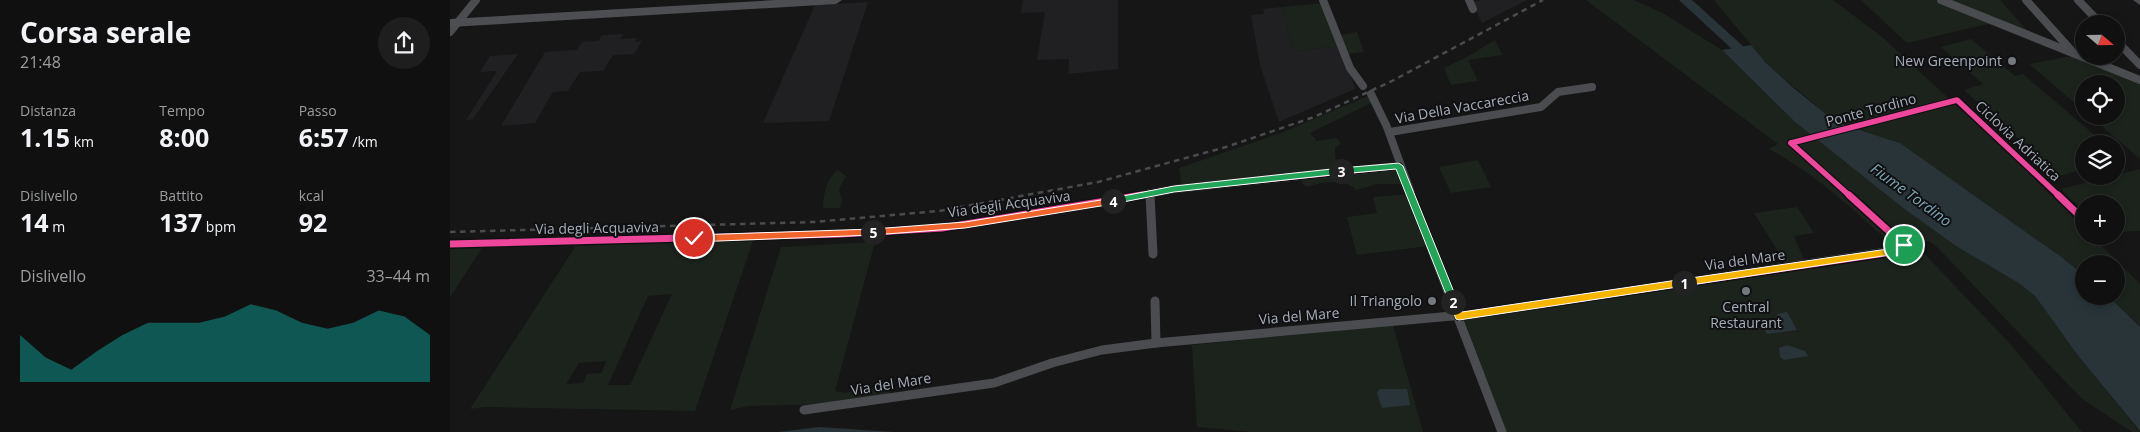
<!DOCTYPE html>
<html lang="it">
<meta charset="utf-8">
<style>
body{margin:0;font-family:"Open Sans",sans-serif;background:#1e1e1e;color:#f1f3f6;height:100vh;display:flex;flex-direction:column;font-size:19px;white-space:nowrap}
*{box-sizing:border-box;margin:0}
p{font-size:16px;color:#9c9d9f}
.icon{flex:none;width:28px;height:28px;fill:none;stroke:currentColor;stroke-width:2;stroke-linecap:round;stroke-linejoin:round}
.map{position:relative;flex:1;overflow:hidden}
.side{display:flex;flex-direction:column;background:#101010;width:450px}
.side>*{flex:none}
.needle{width:32px;rotate:110deg}
.buttons{position:absolute;left:1625px;top:15px;display:grid;gap:10px}
.buttons a{display:grid;place-items:center;width:50px;height:50px;border-radius:50%;background:#101010;box-shadow:0 2px 8px #0003,0 0 0 1px #303030;font-size:25px}
.pin{position:absolute;display:grid;place-items:center;width:42px;height:42px;color:#fff;margin:-21px;border:2px solid #fff;border-radius:50%;box-shadow:0 1px 5px #0007}
.km{position:absolute;width:25px;height:25px;margin:-12px;border-radius:50%;background:#222;color:#fff;font-size:14px;line-height:25px;text-align:center}
.round{display:grid;place-items:center;flex:none;width:52px;height:52px;border-radius:26px;background:#1e1e1e}
.head{display:flex;align-items:center;justify-content:space-between;height:85px;padding:0 20px}
h1{font-size:28px;font-weight:700;line-height:38px}
.metrics{display:grid;grid-template-columns:repeat(3,1fr);gap:8px;height:85px;padding:5px 20px}
.metrics div{display:grid;align-content:center}
.metrics b{font-size:25px;font-weight:700}
.metrics small{font-size:14px;font-weight:400}
.metrics p{font-size:14px}
.chart{height:140px;padding:10px 20px}
.chart p{display:flex;justify-content:space-between}
.chart svg{width:100%;height:90px;margin-top:5px;fill:#0f766e;opacity:.7}
main{display:flex;flex:1;min-height:0}
.map>svg:first-child{display:block}
</style>
<main>
<section class="side">
<div class="head"><div><h1>Corsa serale</h1><p>21:48</p></div><a class="round"><svg class="icon" aria-label="share" viewBox="0 0 24 24"><path d="M12 15V3M7 8l5-5 5 5M5 13v7h14v-7"/></svg></a></div>
<div class="metrics">
<div><p>Distanza</p><b>1.15<small> km</small></b></div>
<div><p>Tempo</p><b>8:00</b></div>
<div><p>Passo</p><b>6:57<small> /km</small></b></div>
</div>
<div class="metrics">
<div><p>Dislivello</p><b>14<small> m</small></b></div>
<div><p>Battito</p><b>137<small> bpm</small></b></div>
<div><p>kcal</p><b>92</b></div>
</div>
<div class="chart"><p><span>Dislivello</span>33–44 m</p>
<svg viewBox="0 0 160 44" preserveAspectRatio="none"><path d="M0 44V21L10 32L20 38L30 29L40 21L50 15L60 15L70 15L80 12L90 6L100 9L110 15L120 18L130 15L140 9L150 12L160 21V44z"/></svg>
</div>
</section>
<div class="map">
<svg width="1690" height="432" viewBox="0 0 1690 432">
<rect width="100%" height="100%" fill="#161616"/>
<!-- built -->
<g fill="#202022">
<path d="M 573,0 L 668,0 L 668,69 L 618,74 L 619,59 L 587,60 L 595,12 L 571,13 Z"/>
<path d="M 1031,0 L 1077,0 L 1032,23 L 1022,2 Z"/>
<path d="M 418,2 L 379,121 L 313,123 L 365,5 Z"/>
<path d="M 832,7 L 843,51 L 891,46 L 905,89 L 829,122 L 810,65 L 801,15 L 814,14 L 813,9 Z"/>
<path d="M 173,34 L 171,39 L 187,38 L 185,42 L 192,41 L 184,54 L 163,55 L 153,71 L 130,72 L 118,91 L 103,92 L 85,123 L 51,126 L 95,52 L 127,50 L 132,42 L 148,41 L 152,35 Z"/>
<path d="M 68,54 L 23,119 L 16,120 L 47,71 L 30,72 L 40,56 Z"/>
</g>
<!-- green -->
<g fill="#1c231c" fill-rule="evenodd">
<path d="M 1136,0 L 1183,0 L 1211,12 L 1272,50 L 1345,122 L 1453,208 L 1506,246 L 1570,284 L 1585,296 L 1629,357 L 1690,432 L 1682,432 L 1631,398 L 1488,248 L 1479,241 L 1458,245 L 1341,142 L 1337,142 L 1448,241 L 1446,248 C 1406,212 1367,175 1319,149 L 1328,144 Z"/>
<path d="M 1264,0 L 1383,0 L 1432,37 L 1560,155 L 1634,228 L 1634,236 L 1642,236 L 1690,284 L 1690,327 L 1658,296 L 1666,296 L 1666,264 L 1634,264 L 1634,275 L 1610,256 L 1450,143 L 1397,126 L 1377,115 L 1316,63 Z"/>
<path d="M 1411,0 L 1484,0 L 1542,23 L 1457,43 Z"/>
<path d="M 1498,0 L 1550,0 L 1579,33 Z"/>
<path d="M 873,3 L 891,46 L 843,51 L 832,7 Z"/>
<path d="M 907,32 L 914,52 L 898,54 L 891,35 Z"/>
<path d="M 1521,39 L 1565,76 L 1573,74 L 1655,144 L 1634,144 L 1634,169 L 1610,176 L 1514,90 L 1533,84 L 1491,47 Z"/>
<path d="M 1045,40 L 1052,55 L 1018,60 L 1028,81 L 1001,85 L 994,68 L 1017,57 Z"/>
<path d="M 1622,56 L 1690,84 L 1690,159 L 1640,116 L 1666,116 L 1666,84 L 1634,84 L 1634,111 L 1579,64 Z"/>
<path d="M 918,96 L 923,102 L 860,133 L 867,141 L 885,138 L 889,140 L 891,144 L 885,148 L 885,158 L 889,163 L 895,164 L 897,162 L 898,167 L 731,185 L 729,168 L 831,133 Z"/>
<path d="M 1028,160 L 1041,187 L 1001,193 L 989,167 Z"/>
<path d="M 946,168 L 953,184 L 927,184 L 906,190 C 895,178 871,182 858,187 L 852,184 L 852,178 Z"/>
<path d="M 1690,169 L 1690,231 L 1666,232 L 1666,204 L 1634,204 L 1634,212 L 1611,189 Z"/>
<path d="M 388,170 L 396,176 L 389,189 L 392,200 L 390,208 L 373,208 C 373,196 377,176 388,170 Z"/>
<path d="M 958,194 L 978,246 L 907,255 L 897,217 L 927,213 L 923,197 Z"/>
<path d="M 1347,207 L 1364,233 L 1344,236 L 1355,262 L 1336,264 L 1304,213 Z"/>
<path d="M 303,241 L 245,411 L 36,407 L 20,409 L 127,244 ZM 222,294 L 180,385 L 158,385 L 198,296 ZM 156,361 L 152,373 L 137,374 L 133,383 L 116,384 L 129,363 Z"/>
<path d="M 425,242 L 385,391 L 395,393 L 419,388 L 440,388 L 438,398 L 381,404 L 298,406 L 280,410 L 331,247 Z"/>
<path d="M 0,248 L 32,248 L 0,297 Z"/>
<path d="M 1471,250 L 1562,346 L 1632,432 L 1054,432 L 1014,318 Z"/>
<path d="M 943,325 L 973,432 L 801,432 L 747,427 L 742,345 Z"/>
</g>
<!-- water -->
<g fill="#283438">
<path d="M 1301,45 L 1316,63 L 1346,90 L 1377,115 L 1397,126 L 1450,143 L 1610,256 L 1634,275 L 1634,296 L 1658,296 L 1690,327 L 1690,431 L 1629,357 L 1585,296 L 1570,284 L 1506,246 L 1453,208 L 1345,122 L 1272,50 Z"/>
<path d="M 1337,312 L 1347,330 L 1317,334 L 1309,319 L 1313,321 L 1329,319 L 1327,314 Z"/>
<path d="M 1337,345 L 1355,351 L 1358,356 L 1334,360 L 1330,357 L 1329,348 Z"/>
<path d="M 930,389 L 957,389 L 960,405 L 932,408 L 927,393 Z"/>
<path d="M 369,427 L 444,432 L 328,432 Z"/>
</g>
<g fill="none" stroke-linecap="round" stroke-linejoin="round">
<!-- river -->
<path fill="#283438" fill-rule="evenodd" d="M 1229,0 L 1242,0 L 1305,57 L 1307,60 L 1305,63 L 1297,63 Z"/>
<!-- minor-far1 -->
<g stroke="#4a4c4f" stroke-width="8">
<path d="M 873,0 L 900,68 L 913,86"/>
<path d="M 1019,0 L 1023,9"/>
<path d="M 1491,0 L 1690,80"/>
<path d="M 1576,0 L 1621,50"/>
<path d="M 1628,0 L 1651,24"/>
<path d="M 0,32 L 26,0"/>
<path d="M 1666,40 L 1690,65"/>
<path d="M 921,94 L 937,127 L 962,196"/>
<path d="M 940,132 L 1091,107 L 1108,92 L 1142,87"/>
<path d="M 700,193 L 700,196"/>
<path d="M 686,196 L 724,189 L 949,166"/>
</g>
<!-- minor -->
<g stroke="#4a4c4f" stroke-width="9">
<path d="M 700,195 L 703,254"/>
<path d="M 961,195 L 1052,432"/>
<path d="M 0,244 L 390,234 L 492,228 L 692,195"/>
<path d="M 705,301 L 706,343"/>
<path d="M 354,410 L 544,383 L 602,363 L 652,350 L 706,343 L 1024,314 L 1469,247"/>
</g>
<!-- tertiary -->
<path fill="#4a4c4f" fill-rule="evenodd" d="M 1683,0 L 1690,0 L 1690,5 Z"/>
<!-- primary -->
<path fill="#4c4e51" fill-rule="evenodd" d="M 326,0 L 392,0 L 386,4 L 0,27 L 0,19 Z"/>
<!-- rail -->
<path stroke="#494b4e" stroke-width="2.5" stroke-dasharray="5.5 4.5" stroke-linecap="butt" d="M 0,232 L 364,222 L 489,211 L 648,182 L 776,147 L 864,117 L 942,81 L 1093,0"/>
<!-- cycleway-far1 casing -->
<g stroke="#101012" stroke-width="8">
<g id="cycleway-far1">
<path d="M 1341,143 L 1507,100 L 1609,196"/>
<path d="M 1341,143 L 1400,196"/>
<path d="M 686,196 L 724,189 L 949,166 L 961,196"/>
</g>
</g>
<!-- cycleway casing -->
<g stroke="#101012" stroke-width="10">
<g id="cycleway">
<path d="M 961,195 L 1009,316 L 1456,250 L 1454,245 L 1399,195"/>
<path d="M 1608,195 L 1634,220"/>
<path d="M 0,244 L 390,234 L 492,228 L 692,195"/>
</g>
</g>
<!-- cycleway-far1 -->
<use href="#cycleway-far1" stroke="#ed469a" stroke-width="5.5"/>
<!-- cycleway -->
<use href="#cycleway" stroke="#ed469a" stroke-width="7"/>
</g>
<!-- split-1 -->
<path fill="#f5b400" stroke="#fff" d="M 1454,241 L 1459,247 L 1459,252 L 1234,286 L 1230,283 L 1234,279 L 1451,247 L 1450,245 Z"/>
<!-- split-2 -->
<path fill="#f5b400" stroke="#fff" d="M 1234,279 L 1238,283 L 1234,286 L 1009,320 L 1006,319 L 999,302 L 1000,299 L 1007,299 L 1012,312 Z"/>
<!-- split-3 -->
<path fill="#22a559" stroke="#fff" d="M 949,163 L 953,166 L 1008,302 L 1007,304 L 1000,304 L 999,302 L 946,169 L 891,174 L 887,171 L 891,168 Z"/>
<!-- split-4 -->
<path fill="#22a559" stroke="#fff" d="M 891,168 L 895,171 L 891,174 L 724,192 L 663,204 L 659,201 L 663,198 L 724,186 Z"/>
<!-- split-5 -->
<path fill="#f0652b" stroke="#fff" d="M 663,198 L 667,201 L 663,204 L 515,228 L 423,235 L 419,232 L 423,229 L 515,222 Z"/>
<!-- split-6 -->
<path fill="#f0652b" stroke="#fff" d="M 423,229 L 427,232 L 423,235 L 244,242 L 239,238 L 244,235 Z"/>
<!-- markers -->
<g fill="#74797f" stroke="#101012" stroke-width="2">
<circle cx="1562" cy="61" r="5"/>
<circle cx="1296" cy="291" r="5"/>
<circle cx="982" cy="301" r="5"/>
</g>
<g text-anchor="middle" stroke-width="4" stroke-linejoin="round" paint-order="stroke">
<!-- poi labels -->
<g font-size="14" fill="#a6aeb8" stroke="#101012" text-anchor="end">
<text x="1552" y="66">New Greenpoint</text>
<text x="972" y="306">Il Triangolo</text>
<text x="1296" y="312" text-anchor="middle">Central<tspan x="1296" dy="16">Restaurant</tspan></text>
</g>
<!-- street labels -->
<g font-size="14" fill="#a6aeb8" stroke="#101012">
<text transform="translate(1012 107) rotate(-10)" y="5">Via Della Vaccareccia</text>
<text transform="translate(1421 110) rotate(-15)" y="5">Ponte Tordino</text>
<text transform="translate(1568 141) rotate(43)" y="5">Ciclovia Adriatica</text>
<text transform="translate(559 204) rotate(-8)" y="5">Via degli Acquaviva</text>
<text transform="translate(147 228) rotate(-1)" y="5">Via degli Acquaviva</text>
<text transform="translate(1295 260) rotate(-8)" y="5">Via del Mare</text>
<text transform="translate(849 316) rotate(-5)" y="5">Via del Mare</text>
<text transform="translate(441 384) rotate(-9)" y="5">Via del Mare</text>
</g>
<!-- water labels -->
<g font-size="15" font-style="italic" fill="#7ba4b5" stroke="#101012">
<text transform="translate(1461 195) rotate(36)" y="5">Fiume Tordino</text>
</g>
</g>
</svg>
<div class="buttons">
<a><svg class="needle" viewBox="-14 -14 28 28"><path d="M0-13l5 13h-10z" fill="#e53935"/><path d="M0 13l5-13h-10z" fill="#9c9d9f"/></svg></a>
<a><svg class="icon" aria-label="locate" viewBox="0 0 24 24"><circle cx="12" cy="12" r="6"/><path d="M12 2v4M12 18v4M2 12h4M18 12h4"/></svg></a>
<a><svg class="icon" aria-label="layers" viewBox="0 0 24 24"><path d="M12 4l9 5-9 5-9-5zM3 14l9 5 9-5"/></svg></a>
<a>+</a>
<a>−</a>
</div>
<div class="pin" style="left:1454px;top:245px;background:#1e9e55"><svg class="icon" aria-label="arrive" viewBox="0 0 24 24"><path d="M6 21V4h12l-3 4 3 4H6"/></svg></div>
<div class="pin" style="left:244px;top:238px;background:#d93025"><svg class="icon" aria-label="check" viewBox="0 0 24 24"><path d="M5 12l5 5 9-10"/></svg></div>
<b class="km" style="left:1234px;top:283px">1</b>
<b class="km" style="left:1003px;top:302px">2</b>
<b class="km" style="left:891px;top:171px">3</b>
<b class="km" style="left:663px;top:201px">4</b>
<b class="km" style="left:423px;top:232px">5</b>
</div>
</main>
